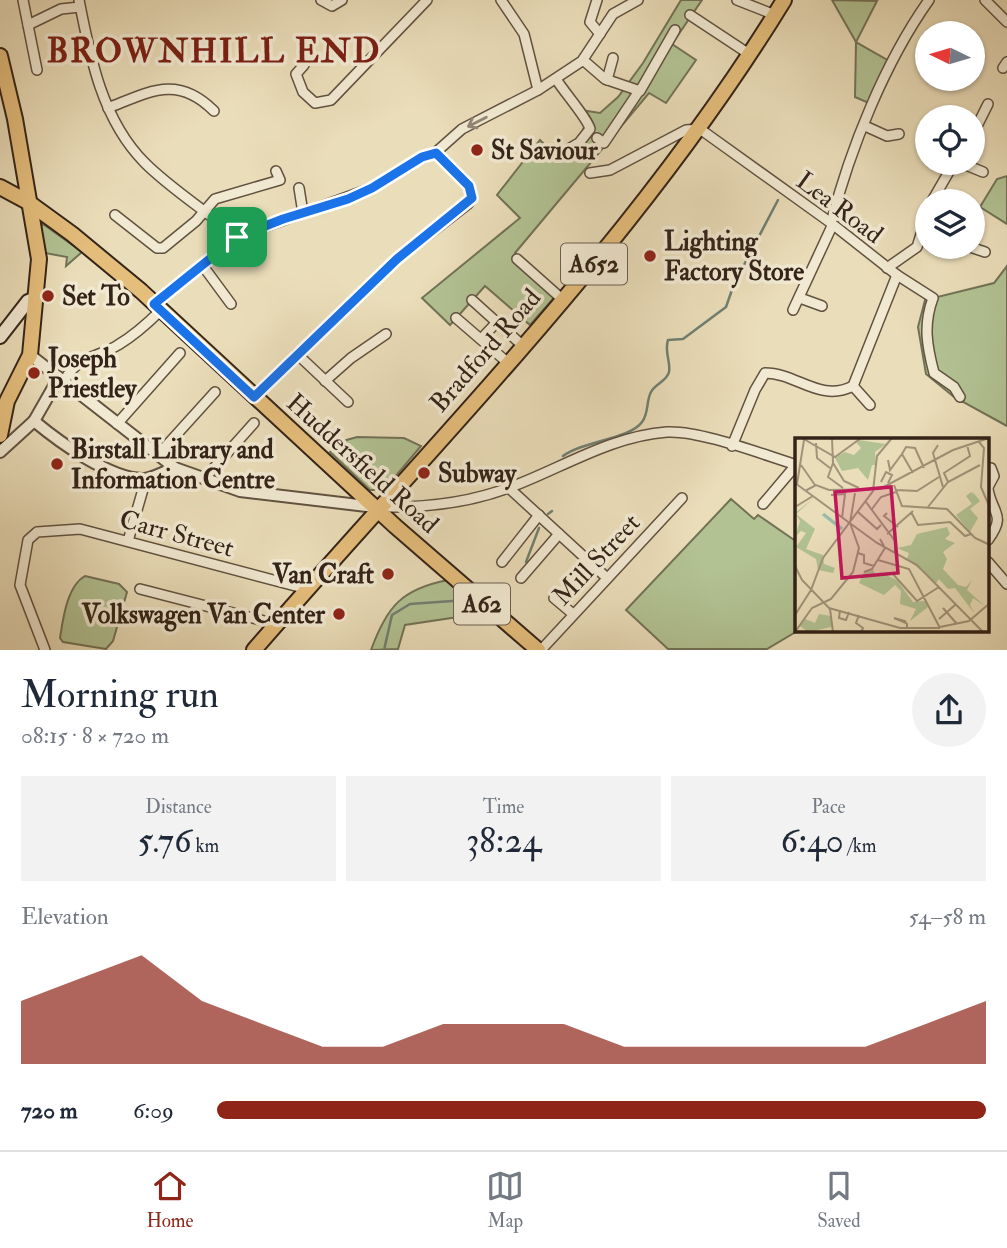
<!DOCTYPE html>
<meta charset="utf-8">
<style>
body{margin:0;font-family:"IM FELL Double Pica",serif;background:#f2f2f3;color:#1f2937;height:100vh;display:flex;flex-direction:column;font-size:26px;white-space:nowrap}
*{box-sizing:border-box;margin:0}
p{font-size:23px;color:#747a83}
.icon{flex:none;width:38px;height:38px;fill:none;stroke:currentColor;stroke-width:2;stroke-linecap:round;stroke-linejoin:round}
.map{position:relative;height:650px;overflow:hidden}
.side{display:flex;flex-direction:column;background:#fff;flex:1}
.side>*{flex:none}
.needle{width:46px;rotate:275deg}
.fabs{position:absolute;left:915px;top:21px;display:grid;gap:14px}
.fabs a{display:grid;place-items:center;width:70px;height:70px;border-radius:50%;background:#fff;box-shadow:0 2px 5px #0004;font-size:35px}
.pin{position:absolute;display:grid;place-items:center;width:60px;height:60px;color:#fff;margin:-30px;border-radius:14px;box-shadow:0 4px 10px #0006}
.round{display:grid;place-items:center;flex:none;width:74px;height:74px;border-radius:37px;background:#f2f2f3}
.overview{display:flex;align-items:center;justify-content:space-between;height:119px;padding:0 21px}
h1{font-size:38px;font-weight:600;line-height:52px}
.figures{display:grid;grid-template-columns:repeat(3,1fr);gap:10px;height:119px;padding:7px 21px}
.figures div{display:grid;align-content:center;border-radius:0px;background:#f2f2f3;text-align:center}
.figures b{font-size:35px;font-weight:600}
.figures small{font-size:19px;font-weight:400}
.figures p{font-size:19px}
.chart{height:196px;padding:14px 21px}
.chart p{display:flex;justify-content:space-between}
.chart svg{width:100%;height:126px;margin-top:7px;fill:#8f2418;opacity:.7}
ul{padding:0 21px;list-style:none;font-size:23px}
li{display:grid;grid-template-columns:112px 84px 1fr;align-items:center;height:52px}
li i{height:18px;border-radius:9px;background:#8f2418}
.tab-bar{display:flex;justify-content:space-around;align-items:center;height:98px;border-top:2px solid #e0e1e3;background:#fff;font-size:19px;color:#747a83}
.tab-bar a{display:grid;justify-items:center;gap:4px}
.tab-bar .selected{color:#8f2418}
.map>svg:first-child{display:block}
</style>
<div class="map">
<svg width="1007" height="650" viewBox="0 0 1007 650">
<rect width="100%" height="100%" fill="#eaddb9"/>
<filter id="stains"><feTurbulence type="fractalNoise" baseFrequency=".00286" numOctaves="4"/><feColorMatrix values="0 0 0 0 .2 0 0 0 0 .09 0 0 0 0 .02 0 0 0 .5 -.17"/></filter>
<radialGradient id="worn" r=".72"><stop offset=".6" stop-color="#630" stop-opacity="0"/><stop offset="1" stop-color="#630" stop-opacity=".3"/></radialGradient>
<!-- green -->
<g fill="#b2c293" stroke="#727256" stroke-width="2">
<path d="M 681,0 L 702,0 L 672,44 L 696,60 L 666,103 L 649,93 L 515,253 L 560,291 L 530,325 L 485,286 L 450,325 L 422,298 L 520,218 L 497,195 L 540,140 L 555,155 C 574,142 587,135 587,111 L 600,113 L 618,97 L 643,63 Z"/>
<path d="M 832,0 L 877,1 L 856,42 L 889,61 L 871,104 L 855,97 L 856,42 Z"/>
<path d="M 1007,176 L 1007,224 L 980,207 L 997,179 Z"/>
<path d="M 43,224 L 82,252 L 66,266 L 67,257 L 45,253 L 40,229 Z"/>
<path d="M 1007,266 L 1007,426 L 954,397 L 926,374 L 918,327 L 925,300 L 994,283 Z"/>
<path d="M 357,437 L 404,438 L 421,446 L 384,490 L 370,490 L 330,452 L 343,441 Z"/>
<path d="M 731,499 L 754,519 L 758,515 L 797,542 L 799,630 L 767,649 L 668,649 L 626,610 Z"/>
<path d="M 85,576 L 119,584 L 127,592 L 113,641 L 106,649 L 63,642 L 60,638 C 63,619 67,586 85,576 Z"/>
<path d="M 448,580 L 478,614 L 405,625 L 398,649 L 371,650 C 387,606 402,589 448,580 Z"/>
</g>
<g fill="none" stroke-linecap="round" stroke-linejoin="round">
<!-- stream -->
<g stroke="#707f71" stroke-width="2.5">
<path d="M 563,456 C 583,441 630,439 642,422 C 649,413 646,401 651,392 C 655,384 667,381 669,372 C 671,362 664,352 668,340 L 683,339 L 726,307 L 734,284 L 778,200"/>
<path d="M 548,514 L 552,511"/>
<path d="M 526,562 L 539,528"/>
<path d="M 384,650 L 392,615 L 410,604 L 466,600"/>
</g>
<!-- minor casing -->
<g stroke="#615240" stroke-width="12">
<g id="minor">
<path d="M 23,0 L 37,70"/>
<path d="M 79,0 C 90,57 102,120 145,163 C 172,190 208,212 237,237"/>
<path d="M 321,0 L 332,6 L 342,0"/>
<path d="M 501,0 L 524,34 L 538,90"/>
<path d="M 597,0 L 590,22 L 600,34"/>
<path d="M 737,0 L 775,15"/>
<path d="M 985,0 L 1007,22"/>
<path d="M 690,15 L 749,54"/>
<path d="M 28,25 L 61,9 L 80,7"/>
<path d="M 583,60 L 605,79 L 640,91 L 675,30"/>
<path d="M 304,65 L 296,74 L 303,92 L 315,103 L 331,100 L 427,0"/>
<path d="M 1003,68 L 1007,62"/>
<path d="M 556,79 C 564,92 588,119 590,129 L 579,143 L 562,153"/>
<path d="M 607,80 L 613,58"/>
<path d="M 108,108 C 149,92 177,74 214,111"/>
<path d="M 865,126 L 887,136 L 899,134"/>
<path d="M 973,134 L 988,104"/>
<path d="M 597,138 L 604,143 L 639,91"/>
<path d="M 961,163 L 983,172"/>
<path d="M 590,173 L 610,170 L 686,130 L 700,129 L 831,223 L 897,275 L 933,298 C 923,325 927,346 934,373 L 954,387 L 960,397"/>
<path d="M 299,188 L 303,213"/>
<path d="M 932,201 L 954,163"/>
<path d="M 115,215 L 157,248 L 163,248 L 196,221 L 215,199 L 280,180 L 276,171"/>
<path d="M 831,223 C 850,149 885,62 929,0"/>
<path d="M 970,247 L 985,252"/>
<path d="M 517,259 L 562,299"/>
<path d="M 203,266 L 231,304"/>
<path d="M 887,268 L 917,247 L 928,212"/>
<path d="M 800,298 L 822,306"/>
<path d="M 472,300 L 522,345"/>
<path d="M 154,304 L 237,237 L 372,188 L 422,157 L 435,153 L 462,129 L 538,90 L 582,61 L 613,14 L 638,0"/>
<path d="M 793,310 L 832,226"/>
<path d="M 456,318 L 507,362"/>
<path d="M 481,339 L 497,322"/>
<path d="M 297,354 L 348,402"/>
<path d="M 65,380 C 76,357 99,357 118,345 C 135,335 148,323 161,310"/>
<path d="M 325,381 L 351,358 L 386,334"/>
<path d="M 853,386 L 870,405"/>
<path d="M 254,396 L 397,259 L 468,204 L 472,198 L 469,186 L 435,153"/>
<path d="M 117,424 L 180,353"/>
<path d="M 732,446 L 755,390 L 765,373 C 797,373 820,403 853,386 L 897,275"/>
<path d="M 158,455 L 215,392"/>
<path d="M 204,479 L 254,423"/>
<path d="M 988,487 L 994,476 L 991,468"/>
<path d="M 509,488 L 607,578"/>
<path d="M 988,489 C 992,514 1007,514 988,540"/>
<path d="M 763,504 L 796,465"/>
<path d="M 379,507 C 424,508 469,503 511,487 C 562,468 611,436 667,432 C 700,430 764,455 797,465"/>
<path d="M 128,541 L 146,479"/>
<path d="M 502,562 L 539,515"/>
<path d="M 988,562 L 1007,584"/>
<path d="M 521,578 L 559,534"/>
<path d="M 140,589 L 276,624"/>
<path d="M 554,598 L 573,614"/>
<path d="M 45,650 L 20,585 L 28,540 L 37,532 L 80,529 L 307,589"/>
<path d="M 541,650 L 682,498"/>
</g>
</g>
<!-- tertiary casing -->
<g stroke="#615240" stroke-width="14">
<g id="tertiary">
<path d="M 30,355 L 175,468 L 240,491 L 375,507"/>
<path d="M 34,421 C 58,441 111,480 144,479 C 154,478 165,471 175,468"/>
<path d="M 0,452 L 34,421 L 58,379"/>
</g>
</g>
<!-- secondary casing -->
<g stroke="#332318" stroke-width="16">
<path id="secondary" d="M 0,337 L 28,301 L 36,298"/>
</g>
<!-- primary casing -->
<g stroke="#332318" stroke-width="18">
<g id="primary">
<path d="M 0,56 L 15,119 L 39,259 L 30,355 L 7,401 L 0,435"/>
<path d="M 0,187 L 28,202 L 72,234 L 141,291 L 395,526 L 538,650"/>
<path d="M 254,650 C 437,439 638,239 784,0"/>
</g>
</g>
<!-- minor -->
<use href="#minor" stroke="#f1e9d2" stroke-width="9"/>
<!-- tertiary -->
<use href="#tertiary" stroke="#f1e9d2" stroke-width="10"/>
<!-- secondary -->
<use href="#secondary" stroke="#f1e9d2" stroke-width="12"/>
<!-- primary -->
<use href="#primary" stroke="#e5be7c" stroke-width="14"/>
</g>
<!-- one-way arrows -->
<defs><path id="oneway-shaft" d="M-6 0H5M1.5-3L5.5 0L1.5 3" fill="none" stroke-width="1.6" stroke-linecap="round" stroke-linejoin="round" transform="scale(1.75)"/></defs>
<use stroke="#928675" href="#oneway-shaft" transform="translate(477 122) rotate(153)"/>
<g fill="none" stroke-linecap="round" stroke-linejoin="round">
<!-- route casing -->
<g stroke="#fff" stroke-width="14">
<path id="route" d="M 436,153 L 469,186 L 472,198 L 397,259 L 254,397 L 154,304 L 237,237 L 283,219 L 348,199 L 372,188 L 422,157 Z"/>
</g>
<!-- route -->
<use href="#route" stroke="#1a73e8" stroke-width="9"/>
</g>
<!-- markers -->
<g fill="#8f2418" stroke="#f1e9d2" stroke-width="2.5">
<circle cx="477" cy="150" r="7"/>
<circle cx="650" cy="256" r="7"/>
<circle cx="48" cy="296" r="7"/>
<circle cx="34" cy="373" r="7"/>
<circle cx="57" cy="464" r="7"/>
<circle cx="424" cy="473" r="7"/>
<circle cx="388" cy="574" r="7"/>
<circle cx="339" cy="614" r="7"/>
</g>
<g text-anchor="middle" stroke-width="7" stroke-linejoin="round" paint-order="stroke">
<!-- shield labels -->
<g fill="#f1e9d2" stroke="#6c5e50" stroke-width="2">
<rect x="561" y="243.5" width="66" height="41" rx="5"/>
<rect x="454" y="583.5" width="56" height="41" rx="5"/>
</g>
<g font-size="24" font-weight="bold" fill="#332318">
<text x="594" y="272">A652</text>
<text x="482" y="612">A62</text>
</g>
<!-- poi labels -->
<g font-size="26" font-weight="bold" fill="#332318" stroke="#f1e9d2" text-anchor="start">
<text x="491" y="159">St Saviour</text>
<text x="664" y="250">Lighting<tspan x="664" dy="30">Factory Store</tspan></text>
<text x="62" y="305">Set To</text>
<text x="48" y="367">Joseph<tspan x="48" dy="30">Priestley</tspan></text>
<text x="71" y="458">Birstall Library and<tspan x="71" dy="30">Information Centre</tspan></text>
<text x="438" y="482">Subway</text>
<text x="374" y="583" text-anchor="end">Van Craft</text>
<text x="325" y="623" text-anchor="end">Volkswagen Van Center</text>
</g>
<!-- street labels -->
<g font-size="26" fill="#332318" stroke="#f1e9d2">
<text transform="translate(840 207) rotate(37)" y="9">Lea Road</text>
<text transform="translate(485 350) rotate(-49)" y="9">Bradford Road</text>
<text transform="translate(363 463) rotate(42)" y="9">Huddersfield Road</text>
<text transform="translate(177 533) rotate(15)" y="9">Carr Street</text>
<text transform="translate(596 559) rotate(-47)" y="9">Mill Street</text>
</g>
<!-- district labels -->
<g font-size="33" font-weight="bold" letter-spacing="2" fill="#7a1f14" stroke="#f1e9d2">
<text x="214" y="62">BROWNHILL END</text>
</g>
</g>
<!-- overview -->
<g transform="translate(795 438)">
<rect width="194" height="194" fill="#eaddb9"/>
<path d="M 64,2 L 91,6 L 80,14 L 81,27 L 77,27 L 73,42 L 63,30 L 47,33 L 40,20 L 50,14 L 59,17 L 66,10 L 61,4 ZM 177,53 L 185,63 L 175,71 L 183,80 L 175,94 L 161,77 L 181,63 L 177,66 L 171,58 L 176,54 L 179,58 ZM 19,60 L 1,76 L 20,91 L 11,111 L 28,117 L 29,126 L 40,130 L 38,135 L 23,132 L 21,121 L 1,109 L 11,95 L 6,93 L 0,99 L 5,83 L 0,75 ZM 152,89 L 155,96 L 150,101 L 160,105 L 148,114 L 152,121 L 148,131 L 163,147 L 171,149 L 177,142 L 172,152 L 190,168 L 178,160 L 175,167 L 180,176 L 160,150 L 153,151 L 144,141 L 141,145 L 112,121 L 114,115 L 102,110 L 116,107 L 122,96 ZM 77,130 L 82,139 L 85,134 L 102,142 L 118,164 L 130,163 L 133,169 L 115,183 L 121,171 L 105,166 L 106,153 L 100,147 L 89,157 L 64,145 L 69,134 ZM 24,176 L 36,178 L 36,189 L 13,194 L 5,188 L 10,181 L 20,185 Z" fill="#b2c293"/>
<path fill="none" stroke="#98bcac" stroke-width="3.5" d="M 28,76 L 47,91"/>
<path fill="none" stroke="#a19379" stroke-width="2" d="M 7,0 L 40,19 L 66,0M 37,0 L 38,25 L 49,43 L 64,50M 184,4 L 189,10 L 186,49 L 195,70M 21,5 L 22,20 L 35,30M 143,7 L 138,15 L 148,49M 93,22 L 95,32 L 107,16M 38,25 L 33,39 L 48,50M 6,27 L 20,47M 118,35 L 107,16 L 111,9 L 120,10 L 129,30M 86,44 L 91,34 L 97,37 L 93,45M 153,44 L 149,35 L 175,18 L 172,7M 0,45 L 82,105 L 122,127 L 188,194M 2,46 L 9,2M 99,47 L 107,68 L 152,71 L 180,100 L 195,107M 101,52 L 122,53 L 144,39M 10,53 L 21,47 L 34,52 L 85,51 L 158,12 L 194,0M 36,57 L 50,56 L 47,80M 71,64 L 100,103 L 100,115M 0,69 L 18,58M 133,69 L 153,44 L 185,27M 77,71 L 86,59 L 101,54M 63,74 L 82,91 L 86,87M 116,74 L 123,87 L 155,84 L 170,98 L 176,96M 92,75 L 89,78 L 103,89M 92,96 L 118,73M 63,115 L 69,117 L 69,125 L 79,128M 83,122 L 114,131 L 145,190M 0,128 L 7,142 L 35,171 L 38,194M 69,134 L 77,131 L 90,110 L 85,101M 97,135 L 122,163 L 144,149M 34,170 L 105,190 L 145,190M 148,170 L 162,186M 45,172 L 44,180 L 51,182 L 54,174M 0,177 L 16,152 L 28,120 L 78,53 L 82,18 L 97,0M 64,177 L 61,185 L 68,190 L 66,194M 144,181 L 160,167M 111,185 L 99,180 L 110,183 L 111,185 L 112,186 L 112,191M 145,189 L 174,183 L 195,165M 0,194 L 17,170 L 36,161 L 58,134 L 64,110 L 55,85 L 60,55"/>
<path fill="#c2185b" fill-opacity="0.15" stroke="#c2185b" stroke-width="3.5" d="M 96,49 L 103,135 L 47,140 L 40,54 Z"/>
<rect width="194" height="194" fill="none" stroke="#332318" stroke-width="3.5"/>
</g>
<rect width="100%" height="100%" filter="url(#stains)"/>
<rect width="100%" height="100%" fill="url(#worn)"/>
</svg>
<div class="fabs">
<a><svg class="needle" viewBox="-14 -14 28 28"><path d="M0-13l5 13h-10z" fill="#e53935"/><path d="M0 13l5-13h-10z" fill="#747a83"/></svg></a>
<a><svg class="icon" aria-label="locate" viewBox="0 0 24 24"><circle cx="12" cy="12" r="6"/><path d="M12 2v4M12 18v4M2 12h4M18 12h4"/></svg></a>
<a><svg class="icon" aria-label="layers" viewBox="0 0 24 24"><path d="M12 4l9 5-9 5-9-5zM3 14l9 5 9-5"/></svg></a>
</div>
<div class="pin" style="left:237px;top:237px;background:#1e9e55"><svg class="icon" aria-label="arrive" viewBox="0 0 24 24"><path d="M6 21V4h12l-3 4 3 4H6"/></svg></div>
</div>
<section class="side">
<div class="overview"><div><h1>Morning run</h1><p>08:15 · 8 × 720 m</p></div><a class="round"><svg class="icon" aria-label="share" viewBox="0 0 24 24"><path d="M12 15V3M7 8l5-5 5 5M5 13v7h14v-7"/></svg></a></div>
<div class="figures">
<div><p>Distance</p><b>5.76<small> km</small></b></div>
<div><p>Time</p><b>38:24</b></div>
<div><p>Pace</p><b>6:40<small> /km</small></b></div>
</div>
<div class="chart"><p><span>Elevation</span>54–58 m</p>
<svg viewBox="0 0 160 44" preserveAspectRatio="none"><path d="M0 44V22L10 14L20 6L30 22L40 30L50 38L60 38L70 30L80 30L90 30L100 38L110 38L120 38L130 38L140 38L150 30L160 22V44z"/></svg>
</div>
<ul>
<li><b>720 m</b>6:09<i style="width:100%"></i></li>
</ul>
</section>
<nav class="tab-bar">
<a class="selected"><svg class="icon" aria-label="home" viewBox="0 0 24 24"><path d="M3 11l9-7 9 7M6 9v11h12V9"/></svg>Home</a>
<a><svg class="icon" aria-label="map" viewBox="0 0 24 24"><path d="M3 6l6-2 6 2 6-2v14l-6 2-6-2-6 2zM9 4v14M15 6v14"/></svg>Map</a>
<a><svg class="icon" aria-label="saved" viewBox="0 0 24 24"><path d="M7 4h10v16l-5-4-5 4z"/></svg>Saved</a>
</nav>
